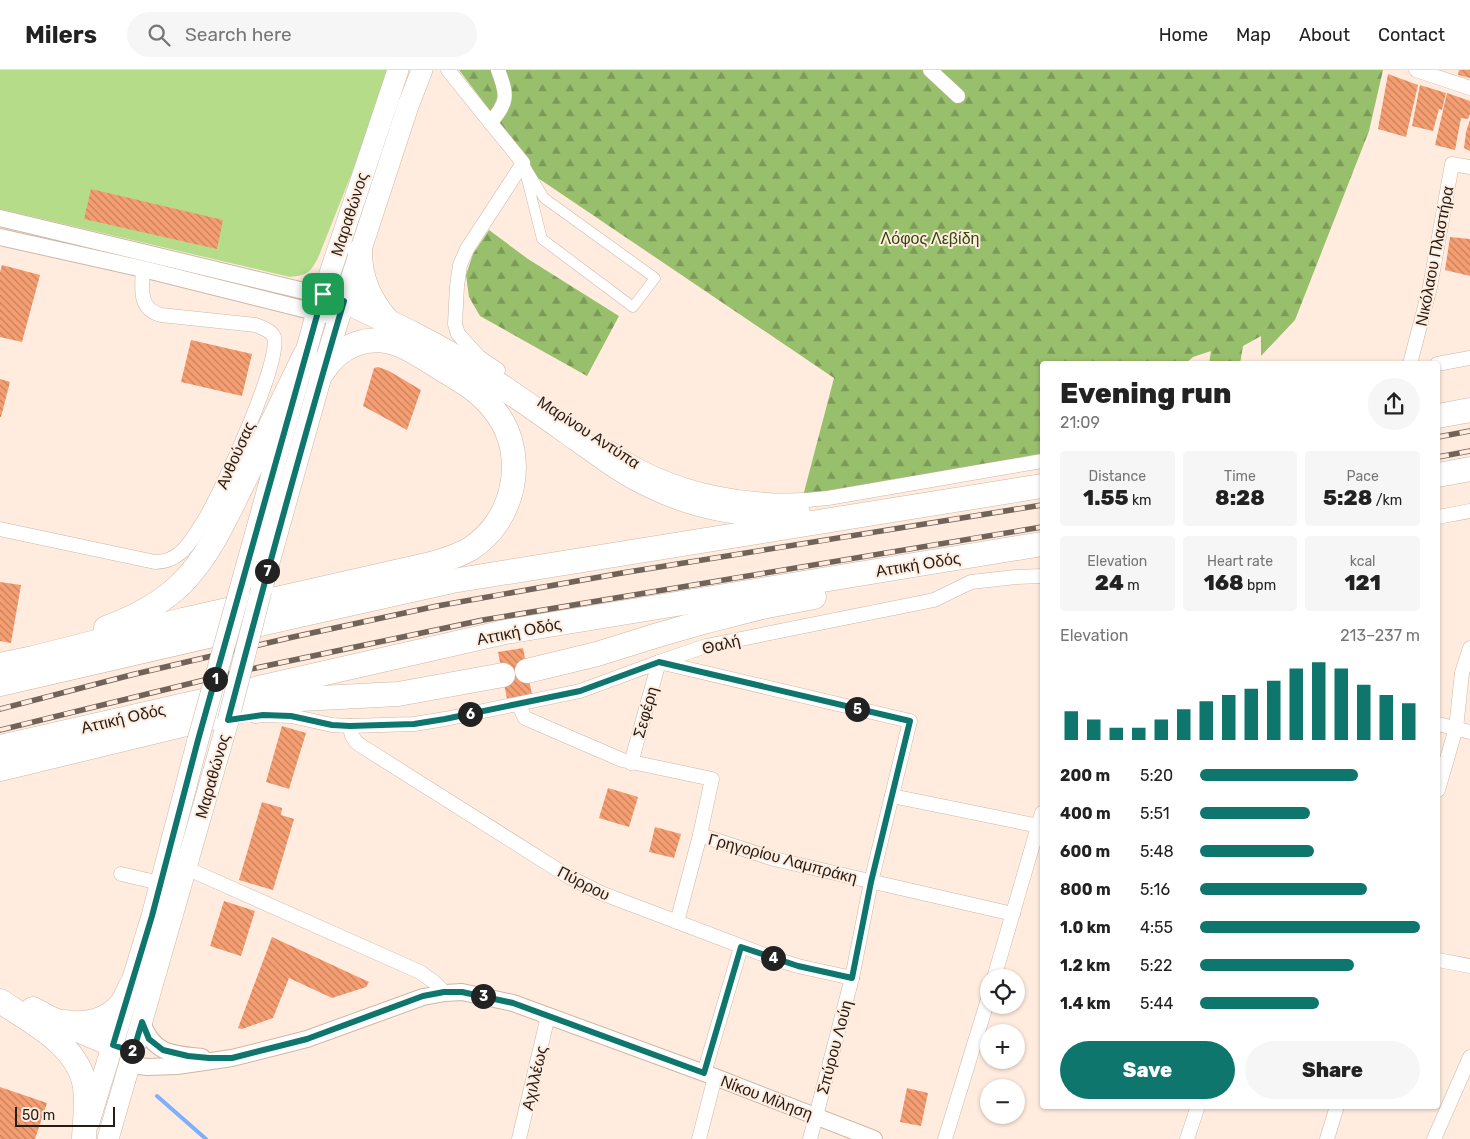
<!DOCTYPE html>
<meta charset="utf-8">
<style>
body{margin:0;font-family:Rubik,sans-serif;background:#f6f6f6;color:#222;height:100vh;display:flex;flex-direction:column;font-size:19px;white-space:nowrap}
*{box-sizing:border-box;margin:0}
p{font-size:16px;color:#767676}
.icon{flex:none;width:28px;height:28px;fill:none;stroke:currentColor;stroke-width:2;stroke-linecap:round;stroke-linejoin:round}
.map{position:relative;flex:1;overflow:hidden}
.sheet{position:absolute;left:1040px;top:291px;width:400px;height:748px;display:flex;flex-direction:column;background:#fff;border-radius:5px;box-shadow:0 1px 4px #0004}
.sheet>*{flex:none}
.tools{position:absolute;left:980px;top:899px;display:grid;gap:10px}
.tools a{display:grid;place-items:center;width:45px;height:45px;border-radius:50%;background:#fff;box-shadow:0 1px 4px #0004;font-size:25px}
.scale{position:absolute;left:15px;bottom:12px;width:100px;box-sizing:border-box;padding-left:5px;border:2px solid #241c15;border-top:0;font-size:14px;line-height:18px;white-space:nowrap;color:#241c15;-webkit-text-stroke:4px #ffecde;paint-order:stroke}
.pin{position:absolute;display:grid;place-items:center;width:42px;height:42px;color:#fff;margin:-21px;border-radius:10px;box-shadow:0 2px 8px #0006}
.km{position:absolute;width:25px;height:25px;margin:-12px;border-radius:50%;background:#222;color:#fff;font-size:14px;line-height:25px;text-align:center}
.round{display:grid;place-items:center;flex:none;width:52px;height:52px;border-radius:26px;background:#f6f6f6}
.headline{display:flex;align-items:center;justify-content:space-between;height:85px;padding:0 20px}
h1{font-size:28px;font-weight:800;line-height:38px}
.metrics{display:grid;grid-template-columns:repeat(3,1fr);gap:8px;height:85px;padding:5px 20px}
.metrics div{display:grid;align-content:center;border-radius:5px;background:#f6f6f6;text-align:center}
.metrics b{font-size:21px;font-weight:800}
.metrics small{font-size:14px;font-weight:400}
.metrics p{font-size:14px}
.chart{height:140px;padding:10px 20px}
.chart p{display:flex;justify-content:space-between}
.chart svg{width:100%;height:90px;margin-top:5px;stroke:#0f766e;stroke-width:6}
.button{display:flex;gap:10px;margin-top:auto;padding:10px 20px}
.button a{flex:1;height:58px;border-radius:30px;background:#0f766e;color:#fff;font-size:20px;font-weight:800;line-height:58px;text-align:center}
.button a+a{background:#f6f6f6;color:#222}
ul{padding:0 20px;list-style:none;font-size:16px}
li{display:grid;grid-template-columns:80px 60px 1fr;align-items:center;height:38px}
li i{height:12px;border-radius:6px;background:#0f766e}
header{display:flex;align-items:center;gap:30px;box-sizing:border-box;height:70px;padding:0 25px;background:#fff;border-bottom:1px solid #e0e0e0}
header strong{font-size:24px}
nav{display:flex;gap:28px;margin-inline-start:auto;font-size:18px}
.search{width:350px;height:45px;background:#f6f6f6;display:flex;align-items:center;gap:12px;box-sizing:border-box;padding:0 18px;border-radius:28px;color:#767676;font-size:19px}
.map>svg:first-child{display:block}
</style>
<header>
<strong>Milers</strong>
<div class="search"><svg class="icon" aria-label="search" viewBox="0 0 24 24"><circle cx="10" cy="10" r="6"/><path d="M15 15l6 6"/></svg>Search here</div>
<nav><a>Home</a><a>Map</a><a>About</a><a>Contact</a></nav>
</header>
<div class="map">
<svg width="1470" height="1069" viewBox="0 0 1470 1069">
<defs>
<pattern id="forest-firs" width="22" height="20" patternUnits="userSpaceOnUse" patternTransform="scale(1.25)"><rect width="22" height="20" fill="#98bf6b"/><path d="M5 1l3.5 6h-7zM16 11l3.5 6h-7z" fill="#7c9a57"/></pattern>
<pattern id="building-back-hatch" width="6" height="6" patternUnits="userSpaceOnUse" patternTransform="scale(1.25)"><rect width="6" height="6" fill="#f59e72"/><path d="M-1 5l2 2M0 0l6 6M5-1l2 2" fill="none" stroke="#c6805c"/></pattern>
</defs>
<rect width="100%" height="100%" fill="#ffecde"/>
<!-- forest -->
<g fill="url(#forest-firs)">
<path d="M 459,0 L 1383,0 L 1369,61 L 1295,250 L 1261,286 L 1261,266 L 1243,276 L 1240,294 L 1209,294 L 1211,281 L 1193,287 L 1185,294 L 1042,294 L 1042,386 L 803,426 L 834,308 L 535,106 L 527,89 Z"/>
<path d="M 489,160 L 528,189 L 619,246 L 587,306 L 480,246 L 469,227 L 466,205 L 473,184 Z"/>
</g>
<!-- pitch -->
<path fill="#b5dd89" d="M 0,0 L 393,0 L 318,188 C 310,203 307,205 290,207 L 0,139 Z"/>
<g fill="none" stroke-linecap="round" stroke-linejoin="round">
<!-- stream -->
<path stroke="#7cb0fa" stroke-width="4" d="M 157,1026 L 206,1069"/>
</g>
<!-- building -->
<g fill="url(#building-back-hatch)">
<path d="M 1459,0 L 1470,0 L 1470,8 L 1458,5 Z"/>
<path d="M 1388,4 L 1418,15 L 1406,67 L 1378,59 Z"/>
<path d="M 1420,15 L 1446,23 L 1442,40 L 1439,39 L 1433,61 L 1412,56 Z"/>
<path d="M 1447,23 L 1470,31 L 1470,44 L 1468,49 L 1461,48 L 1455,80 L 1435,75 Z"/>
<path d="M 1470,50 L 1470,81 L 1464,78 L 1466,62 Z"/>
<path d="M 91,119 L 223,150 L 217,179 L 84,149 Z"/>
<path d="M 1450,167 L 1470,169 L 1470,206 L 1445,200 Z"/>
<path d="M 2,195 L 40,205 L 22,272 L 0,267 L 0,202 Z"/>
<path d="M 191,270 L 252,284 L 242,326 L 181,312 Z"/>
<path d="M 378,297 L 389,301 L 421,320 L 407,360 L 363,336 L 374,298 Z"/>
<path d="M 0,309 L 10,312 L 1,347 L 0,347 Z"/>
<path d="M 0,512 L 21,515 L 11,573 L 0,571 Z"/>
<path d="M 523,578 L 532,625 L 507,629 L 498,582 Z"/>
<path d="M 282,656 L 306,663 L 289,719 L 266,712 Z"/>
<path d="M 608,718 L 638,727 L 629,757 L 599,748 Z"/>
<path d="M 262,732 L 282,738 L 281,745 L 294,749 L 273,820 L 239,810 Z"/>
<path d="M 655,757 L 681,764 L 674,788 L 649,782 Z"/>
<path d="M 224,831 L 255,841 L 241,886 L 210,876 Z"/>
<path d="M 272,867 L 369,912 L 366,917 L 332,928 L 289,908 L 273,948 L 242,959 L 238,958 Z"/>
<path d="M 0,1017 L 47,1033 L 35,1069 L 0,1069 Z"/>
<path d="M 907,1018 L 928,1023 L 921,1056 L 900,1052 Z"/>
</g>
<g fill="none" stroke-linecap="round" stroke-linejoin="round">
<!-- pedestrian casing -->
<g stroke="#cdb7a6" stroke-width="11">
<path id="pedestrian" d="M 523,93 L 544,128 L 655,208 L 633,237 L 542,169 Z"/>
</g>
<!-- minor casing -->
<g stroke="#cdb7a6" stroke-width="15">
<g id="minor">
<path d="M 448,0 L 523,93 L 467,179 L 460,195 L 457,216 L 455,254 L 458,264 L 479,287 L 498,300"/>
<path d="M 930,0 L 958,26"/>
<path d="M 1416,0 L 1470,18"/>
<path d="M 490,53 C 508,32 508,26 498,0"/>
<path d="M 1410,294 L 1430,217 L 1452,94 L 1470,97"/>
<path d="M 1437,294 L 1470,288"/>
<path d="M 610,378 C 671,422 754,437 828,428 L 1042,391"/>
<path d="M 1438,447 L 1470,441"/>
<path d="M 0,459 L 155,492 C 164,492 173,489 180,483 C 190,475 198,460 205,449 C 220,424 282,291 274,267 C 271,260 262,258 256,255 L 161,245 C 138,239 142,218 143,199"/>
<path d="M 518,634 L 525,648 L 622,690 L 712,709 L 700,765 L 677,852"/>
<path d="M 255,646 L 263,645 L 291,646 L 332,655 L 350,656 L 414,654 L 445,649 L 580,621 L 659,592 L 706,576 L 934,530 L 971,512 L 1016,507 L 1042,506"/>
<path d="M 1438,654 L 1470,662"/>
<path d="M 350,656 C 351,665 353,670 360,675 L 569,807 L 601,823 L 775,889 L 798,896 L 852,908"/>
<path d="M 631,693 L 659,592 L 910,651 L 871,812 L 852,908 L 810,1069"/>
<path d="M 1438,720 L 1456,658 L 1462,603 L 1470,578"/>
<path d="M 892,726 L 1039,756"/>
<path d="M 700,765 L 774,789 L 1013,844"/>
<path d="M 186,798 L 420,902 L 434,912 L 445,923"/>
<path d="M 121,804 L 160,813"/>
<path d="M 1438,890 L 1470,896"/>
<path d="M 994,908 L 1042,743"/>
<path d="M 704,1003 L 741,877"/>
<path d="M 519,1069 L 548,946"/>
<path d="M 699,1069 L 715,1007"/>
<path d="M 945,1069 L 989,926"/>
<path d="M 1187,1069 L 1198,1036"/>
<path d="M 1327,1069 L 1337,1036"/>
<path d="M 1434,1069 L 1470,987"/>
</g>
</g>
<!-- tertiary casing -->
<g stroke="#cdb7a6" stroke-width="18">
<g id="tertiary">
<path d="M 0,148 L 333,228"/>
<path d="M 0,167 L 143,199 L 327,245"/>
<path d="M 142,952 C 153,984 172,984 202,987"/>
<path d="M 129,995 L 148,997 L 177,996 L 232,988 L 307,969 L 423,927 L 445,923 L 462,922 L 513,933 L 715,1007 L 874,1069"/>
</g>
</g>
<!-- primary casing -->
<g stroke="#cdb7a6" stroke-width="22">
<g id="primary">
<path d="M 261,521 L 322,303 L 344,231 L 408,36 L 422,0"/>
<path d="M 239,523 L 317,242 L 398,0"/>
<path d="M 89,1052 L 152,846 L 198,670"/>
<path d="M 108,1069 L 228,651"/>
</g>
</g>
<!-- motorway casing -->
<g stroke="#cdb7a6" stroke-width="25">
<g id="motorway">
<path d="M 360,181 C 360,208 369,229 387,250"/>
<path d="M 344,231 C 390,252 437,274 481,303 C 514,324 546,347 577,369 C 601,386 624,404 651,416 C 696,438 747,447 798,443"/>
<path d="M 1438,346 L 1470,340"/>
<path d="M 1438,405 L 1470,399"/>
<path d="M 106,558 C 133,548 162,533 182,513 C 210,485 227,445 245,409 C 265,368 285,326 305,285"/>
<path d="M 0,595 L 33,588 L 183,550 L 431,494 C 445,490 458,486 470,479 C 514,451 528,388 498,345 C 483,323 462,311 440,298 C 427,290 414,281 400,275 C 369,263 339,275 322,303"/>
<path d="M 527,601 L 597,584 L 658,565 L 707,551 L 762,537 L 814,527"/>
<path d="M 0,614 L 304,544 L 452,511 L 1042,416"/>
<path d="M 0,677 L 505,562 L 1042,474"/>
<path d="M 0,699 L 273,633 L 301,629 L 398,624 L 503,605"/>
<path d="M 0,931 C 31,952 79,975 85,1017 C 87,1033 85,1051 84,1067"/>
<path d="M 33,939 L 50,948 L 113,975"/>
<path d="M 65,952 C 85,956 110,950 122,933 C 126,927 128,921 131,915"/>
</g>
</g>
<!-- pedestrian -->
<use href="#pedestrian" stroke="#fff" stroke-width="10"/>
<!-- minor -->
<use href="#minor" stroke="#fff" stroke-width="14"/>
<!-- tertiary -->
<use href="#tertiary" stroke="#fff" stroke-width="16"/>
<!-- primary -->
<use href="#primary" stroke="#fff" stroke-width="21"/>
<!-- motorway -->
<use href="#motorway" stroke="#fff" stroke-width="24"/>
<!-- rail casing -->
<g stroke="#6f635a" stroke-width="5.5">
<g id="rail">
<path d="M 1438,367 L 1470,361"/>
<path d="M 1438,387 L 1470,381"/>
<path d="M 0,639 L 131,605 L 293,567 L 437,536 L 622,503 L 1042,435"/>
<path d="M 0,660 L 237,602 L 483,550 L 1042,457"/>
</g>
</g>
<!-- rail -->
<use href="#rail" stroke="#ffecde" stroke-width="4" stroke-dasharray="11" stroke-linecap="butt"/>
<!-- primary-bridge casing -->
<g stroke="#cdb7a6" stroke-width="22" stroke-linecap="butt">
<g id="primary-bridge">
<path d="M 228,651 L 261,521"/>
<path d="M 198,670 L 239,523"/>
</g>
</g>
<!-- primary-bridge -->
<use href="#primary-bridge" stroke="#fff" stroke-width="21"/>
</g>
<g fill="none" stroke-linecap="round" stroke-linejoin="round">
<!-- route casing -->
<g stroke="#fff" stroke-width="10">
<path id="route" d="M 323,224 L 344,231 C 303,370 265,510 228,650 L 263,645 L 291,646 L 332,655 L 350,656 L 414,654 L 445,649 L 580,621 L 659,592 L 910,651 L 871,812 L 852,908 L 798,896 L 741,877 L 704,1003 L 513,933 L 462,922 L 444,922 L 423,926 L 307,969 L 232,988 L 209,988 L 188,986 L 163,980 L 149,969 L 142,952 L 133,982 L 113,975 L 152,846 L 198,670 Z"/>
</g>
<!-- route -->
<use href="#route" stroke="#0f766e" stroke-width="6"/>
</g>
<g text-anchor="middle" stroke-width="4" stroke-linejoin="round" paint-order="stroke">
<!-- street labels -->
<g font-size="16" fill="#241c15" stroke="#ffecde">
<text transform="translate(349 144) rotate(-72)" y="6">Μαραθώνος</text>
<text transform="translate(1434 186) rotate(-79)" y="6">Νικόλαου Πλαστήρα</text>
<text transform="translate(589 362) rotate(33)" y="6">Μαρίνου Αντύπα</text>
<text transform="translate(235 385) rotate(-66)" y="6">Ανθούσας</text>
<text transform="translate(918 494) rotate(-9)" y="6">Αττική Οδός</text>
<text transform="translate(519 561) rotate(-11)" y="6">Αττική Οδός</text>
<text transform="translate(721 574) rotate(-13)" y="6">Θαλή</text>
<text transform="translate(645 642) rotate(-74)" y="6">Σεφέρη</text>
<text transform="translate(123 648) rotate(-13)" y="6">Αττική Οδός</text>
<text transform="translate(212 706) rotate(-74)" y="6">Μαραθώνος</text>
<text transform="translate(783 788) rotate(15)" y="6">Γρηγορίου Λαμπράκη</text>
<text transform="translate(584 813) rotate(27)" y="6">Πύρρου</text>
<text transform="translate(834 977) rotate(-75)" y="6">Σπύρου Λούη</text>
<text transform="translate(534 1008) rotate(-77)" y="6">Αχιλλέως</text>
<text transform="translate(767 1027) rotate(21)" y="6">Νίκου Μίληση</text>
</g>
<!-- park labels -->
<g font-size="16" fill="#30480b" stroke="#ffecde">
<text x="930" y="174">Λόφος Λεβίδη</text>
</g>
</g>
</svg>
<div class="tools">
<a><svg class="icon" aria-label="locate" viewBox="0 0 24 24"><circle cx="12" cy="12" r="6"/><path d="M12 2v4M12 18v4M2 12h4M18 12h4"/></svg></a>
<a>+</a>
<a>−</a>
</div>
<div class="scale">50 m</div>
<div class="pin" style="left:323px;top:224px;background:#1e9e55"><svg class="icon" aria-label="arrive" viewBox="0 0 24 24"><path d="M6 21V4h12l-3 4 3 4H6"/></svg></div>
<b class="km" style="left:215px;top:609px">1</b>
<b class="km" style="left:132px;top:981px">2</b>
<b class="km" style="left:483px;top:926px">3</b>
<b class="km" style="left:773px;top:888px">4</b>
<b class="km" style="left:857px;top:639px">5</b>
<b class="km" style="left:470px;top:644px">6</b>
<b class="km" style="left:267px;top:501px">7</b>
<section class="sheet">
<div class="headline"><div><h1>Evening run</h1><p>21:09</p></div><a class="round"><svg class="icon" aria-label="share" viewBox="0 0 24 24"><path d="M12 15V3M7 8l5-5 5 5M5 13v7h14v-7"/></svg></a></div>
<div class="metrics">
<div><p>Distance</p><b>1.55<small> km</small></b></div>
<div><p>Time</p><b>8:28</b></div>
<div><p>Pace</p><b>5:28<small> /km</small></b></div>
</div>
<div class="metrics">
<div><p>Elevation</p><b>24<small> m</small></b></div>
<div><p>Heart rate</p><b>168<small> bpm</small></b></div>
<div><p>kcal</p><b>121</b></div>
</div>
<div class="chart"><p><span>Elevation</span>213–237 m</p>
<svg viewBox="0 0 160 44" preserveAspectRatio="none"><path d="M5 44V30M15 44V34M25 44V38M35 44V38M45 44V34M55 44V29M65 44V25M75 44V22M85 44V19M95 44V15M105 44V9M115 44V6M125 44V9M135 44V17M145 44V22M155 44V26"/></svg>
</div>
<ul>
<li><b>200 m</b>5:20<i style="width:72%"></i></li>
<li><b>400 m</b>5:51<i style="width:50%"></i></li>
<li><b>600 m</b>5:48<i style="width:52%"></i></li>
<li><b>800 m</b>5:16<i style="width:76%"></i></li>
<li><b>1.0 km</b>4:55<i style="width:100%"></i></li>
<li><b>1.2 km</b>5:22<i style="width:70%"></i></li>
<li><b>1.4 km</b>5:44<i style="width:54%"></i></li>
</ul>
<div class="button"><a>Save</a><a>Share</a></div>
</section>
</div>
